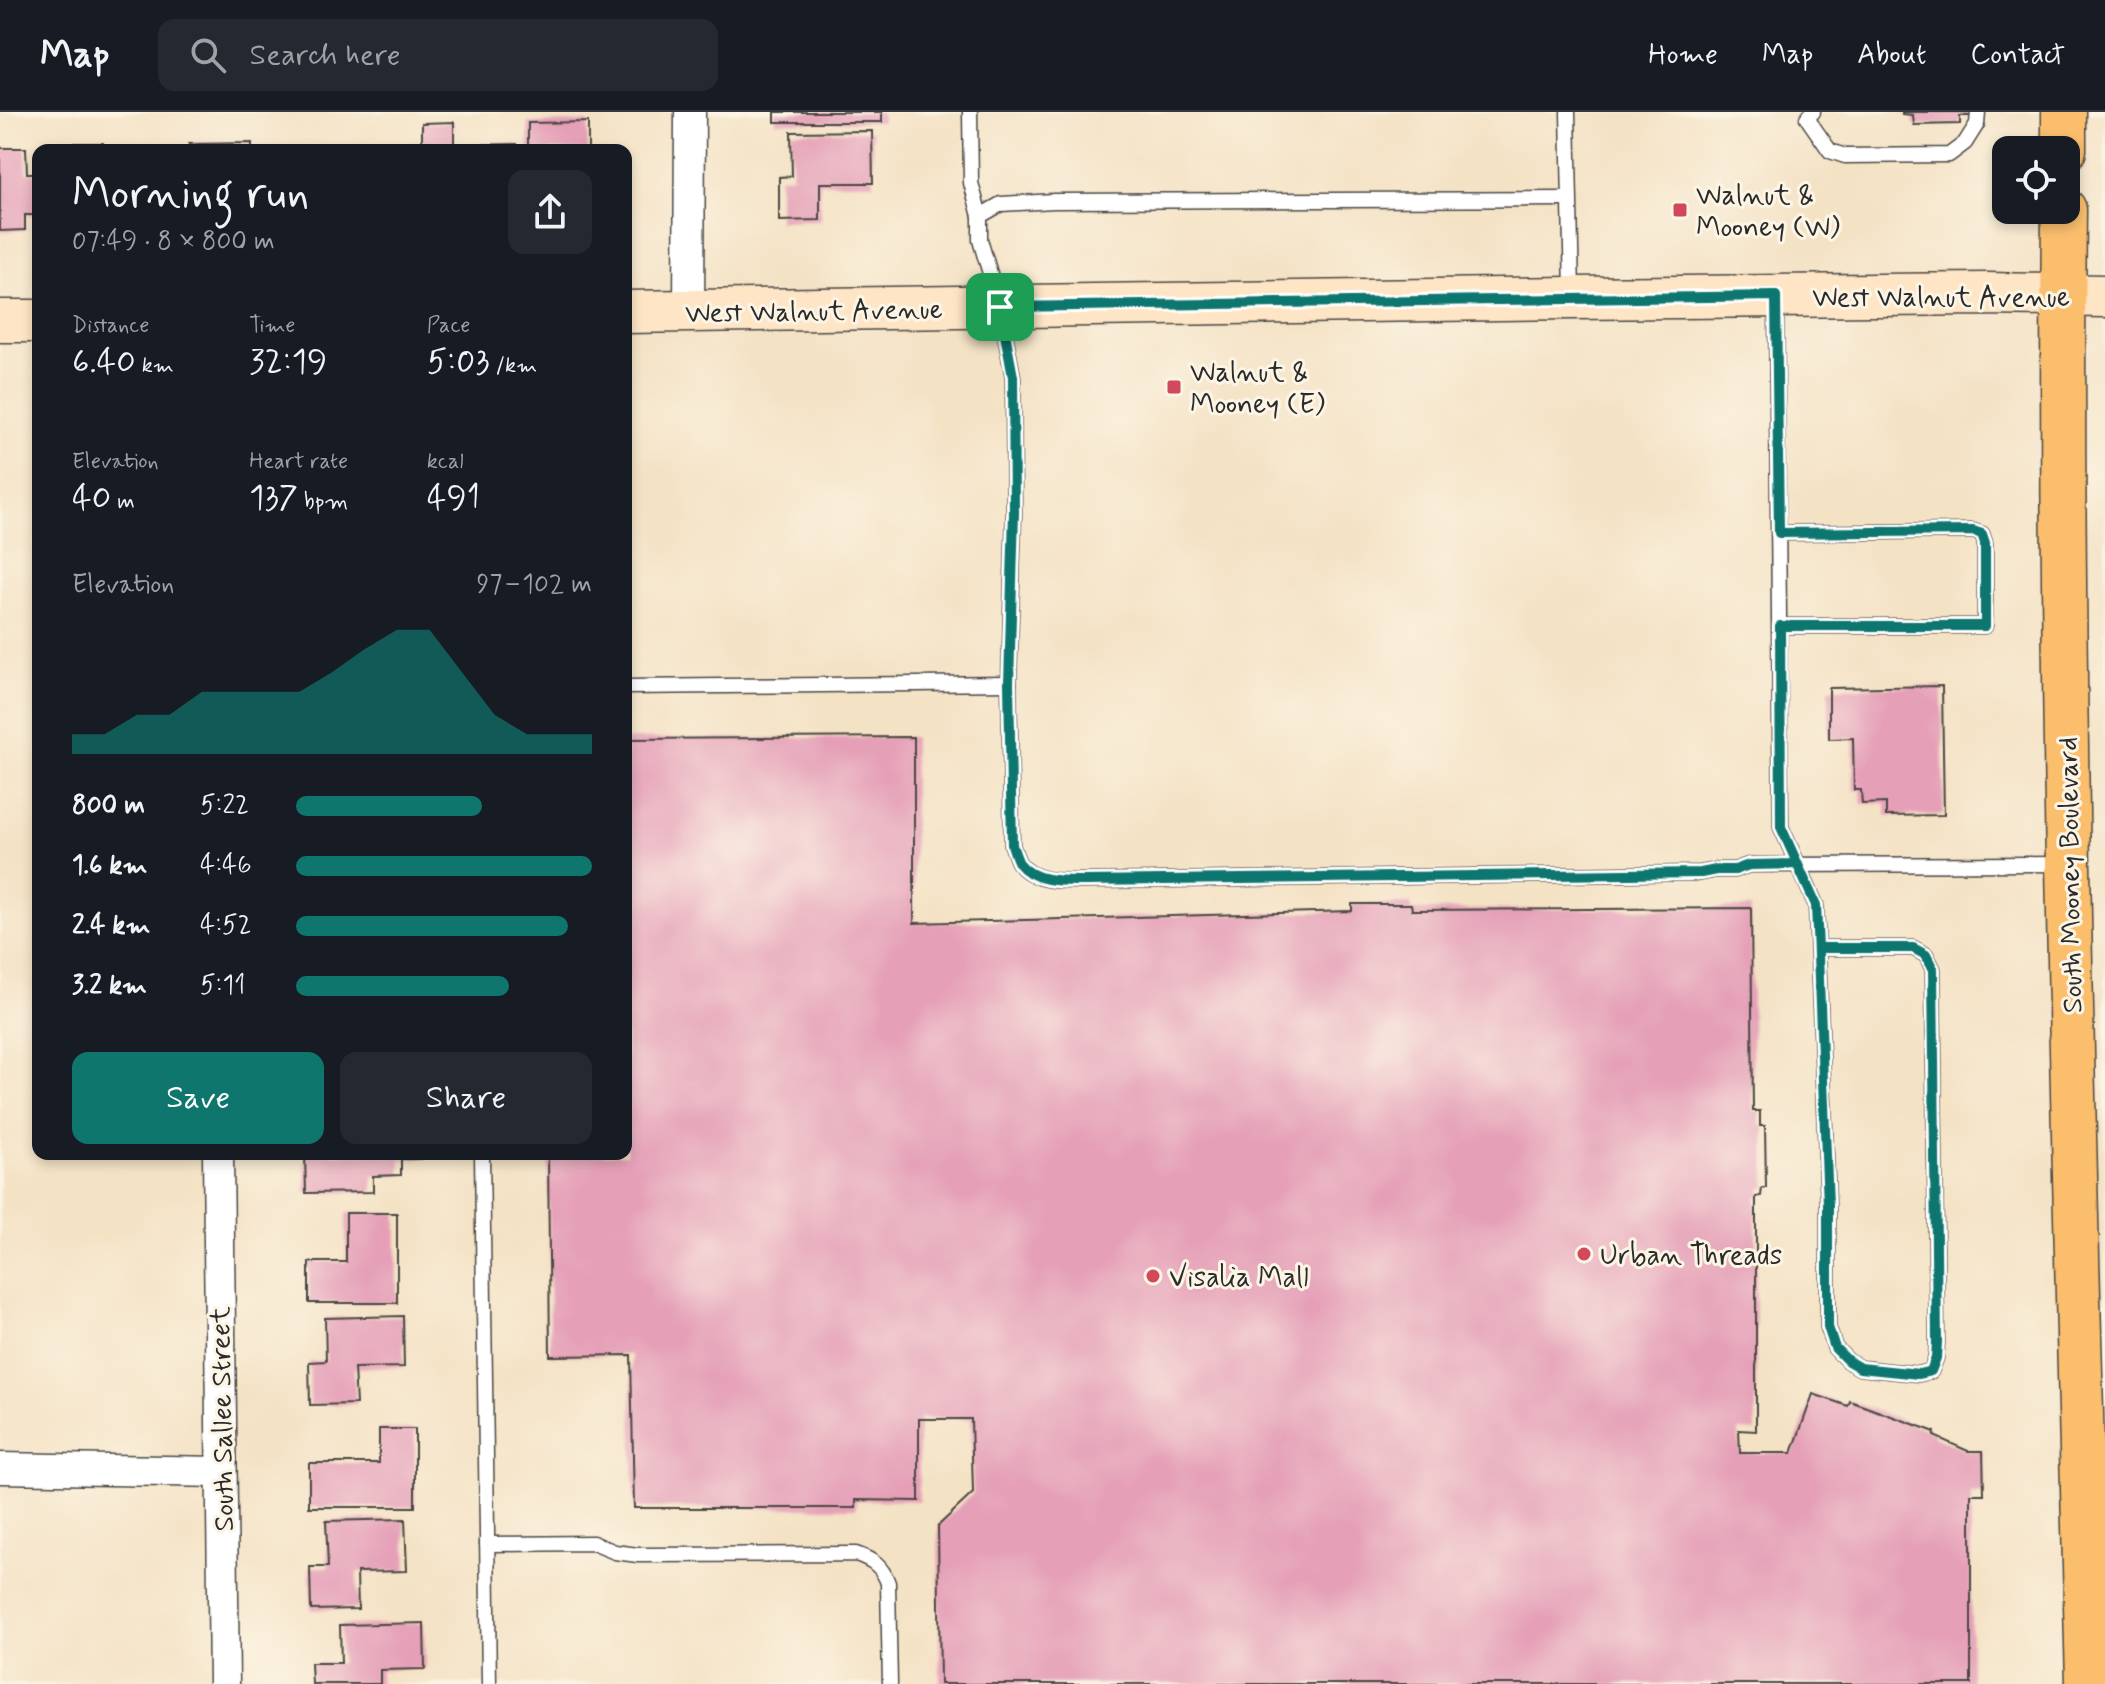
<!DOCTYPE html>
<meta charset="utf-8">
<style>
body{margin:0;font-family:Mynerve,sans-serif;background:#242831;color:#f1f3f6;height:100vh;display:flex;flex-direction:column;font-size:30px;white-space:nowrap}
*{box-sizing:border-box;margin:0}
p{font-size:26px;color:#9ea1a6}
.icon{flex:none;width:44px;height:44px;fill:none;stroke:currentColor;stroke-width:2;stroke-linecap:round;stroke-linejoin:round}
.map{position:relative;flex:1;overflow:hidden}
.side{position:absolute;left:32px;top:32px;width:600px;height:1016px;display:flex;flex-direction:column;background:#171b24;border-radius:16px;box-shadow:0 4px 12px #0003}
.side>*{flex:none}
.fabs{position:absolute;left:1992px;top:24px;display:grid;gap:16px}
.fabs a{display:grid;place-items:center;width:88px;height:88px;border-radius:16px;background:#171b24;box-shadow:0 4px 12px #0003;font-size:40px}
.pin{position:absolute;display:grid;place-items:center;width:68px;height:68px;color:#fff;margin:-34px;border-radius:16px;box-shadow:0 4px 12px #0006}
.round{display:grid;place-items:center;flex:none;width:84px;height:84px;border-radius:16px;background:#242831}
.overview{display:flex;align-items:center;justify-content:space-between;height:136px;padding:0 40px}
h1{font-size:44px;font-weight:600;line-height:60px}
.figures{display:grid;grid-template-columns:repeat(3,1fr);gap:12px;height:136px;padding:8px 40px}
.figures div{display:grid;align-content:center}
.figures b{font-size:34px;font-weight:600}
.figures small{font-size:22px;font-weight:400}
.figures p{font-size:22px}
.chart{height:224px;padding:16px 40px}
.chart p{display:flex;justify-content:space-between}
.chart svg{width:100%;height:144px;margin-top:8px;fill:#0f766e;opacity:.7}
.primary-button{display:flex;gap:16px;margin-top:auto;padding:16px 40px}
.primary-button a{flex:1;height:92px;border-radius:16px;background:#0f766e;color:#fff;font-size:32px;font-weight:600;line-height:92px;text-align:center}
.primary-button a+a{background:#242831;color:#f1f3f6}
ul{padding:0 40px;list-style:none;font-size:26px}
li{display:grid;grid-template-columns:128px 96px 1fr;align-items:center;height:60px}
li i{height:20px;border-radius:10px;background:#0f766e}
header{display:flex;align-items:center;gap:48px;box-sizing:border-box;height:112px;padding:0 40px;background:#171b24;border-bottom:2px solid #363941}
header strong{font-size:38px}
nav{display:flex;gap:44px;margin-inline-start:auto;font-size:28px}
.search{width:560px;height:72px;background:#242831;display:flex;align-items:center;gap:20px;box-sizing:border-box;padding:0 28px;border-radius:16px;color:#9ea1a6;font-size:30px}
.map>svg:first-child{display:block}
</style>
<header>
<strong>Map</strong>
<div class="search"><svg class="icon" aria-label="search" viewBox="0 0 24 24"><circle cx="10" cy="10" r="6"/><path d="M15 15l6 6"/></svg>Search here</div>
<nav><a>Home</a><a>Map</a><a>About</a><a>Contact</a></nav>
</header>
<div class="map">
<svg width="2105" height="1572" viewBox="0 0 2105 1572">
<rect width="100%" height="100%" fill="#fcf5e5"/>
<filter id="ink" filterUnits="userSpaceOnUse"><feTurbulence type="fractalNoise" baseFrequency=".0125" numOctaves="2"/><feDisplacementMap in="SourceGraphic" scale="16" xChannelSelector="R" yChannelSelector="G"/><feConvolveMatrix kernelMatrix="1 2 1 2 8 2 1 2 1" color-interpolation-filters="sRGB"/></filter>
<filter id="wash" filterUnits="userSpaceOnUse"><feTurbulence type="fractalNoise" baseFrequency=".006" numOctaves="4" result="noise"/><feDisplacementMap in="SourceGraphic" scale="32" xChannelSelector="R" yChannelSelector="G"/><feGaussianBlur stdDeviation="1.8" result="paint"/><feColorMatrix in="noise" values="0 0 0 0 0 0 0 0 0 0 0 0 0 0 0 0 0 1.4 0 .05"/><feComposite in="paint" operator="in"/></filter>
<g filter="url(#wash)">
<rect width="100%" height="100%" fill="#f4e2c5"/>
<g id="blocks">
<!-- building -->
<g fill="#e5a0b8">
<rect x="775" y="0" width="107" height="10"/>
<path d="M 1902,0 L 1976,0 L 1976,4 L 1960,4 L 1960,12 L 1914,13 L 1913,3 L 1902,2 Z"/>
<path d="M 454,10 L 454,33 L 517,32 L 518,38 L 422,38 L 422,11 Z"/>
<path d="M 588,10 L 588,38 L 528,38 L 528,11 Z"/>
<path d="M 872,19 L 873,71 L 820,71 L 820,108 L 779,109 L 779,65 L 792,64 L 791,20 Z"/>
<rect x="74" y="31" width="29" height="7"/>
<path d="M 252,31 L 252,38 L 189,38 L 189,32 Z"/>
<path d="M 0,36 L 26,36 L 27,61 L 38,61 L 38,103 L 25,103 L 25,118 L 0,119 Z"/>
<path d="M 1942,574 L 1944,703 L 1886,704 L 1886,691 L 1862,692 L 1861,678 L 1854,678 L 1853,626 L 1829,627 L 1829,576 Z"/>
<path d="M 914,625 L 914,811 L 1352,799 L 1352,792 L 1411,792 L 1412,798 L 1751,796 L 1753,999 L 1760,999 L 1760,1014 L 1765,1014 L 1766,1076 L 1762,1076 L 1761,1084 L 1756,1085 L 1756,1319 L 1739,1318 L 1740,1341 L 1792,1341 L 1813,1282 L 1848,1294 L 1850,1289 L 1935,1320 L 1934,1324 L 1968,1339 L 1983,1339 L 1984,1382 L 1971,1382 L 1971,1572 L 940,1572 L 938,1414 L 973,1381 L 971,1307 L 919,1307 L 919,1389 L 856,1388 L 856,1396 L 634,1396 L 631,1243 L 550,1244 L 548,1042 L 626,1042 L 626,627 Z"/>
<path d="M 305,1042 L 421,1042 L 421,1047 L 401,1047 L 401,1063 L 373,1064 L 373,1080 L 306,1081 Z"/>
<path d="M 346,1101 L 397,1101 L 397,1191 L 309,1191 L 309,1150 L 346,1150 Z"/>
<path d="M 403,1204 L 404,1255 L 354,1256 L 356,1292 L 310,1293 L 309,1250 L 326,1249 L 325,1206 Z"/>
<path d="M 379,1317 L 415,1317 L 415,1395 L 309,1395 L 309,1351 L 379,1351 Z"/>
<path d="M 405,1407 L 407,1459 L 357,1460 L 358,1497 L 311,1498 L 310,1455 L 328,1455 L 326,1409 Z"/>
<path d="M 424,1511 L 425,1557 L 380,1558 L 380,1572 L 312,1572 L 311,1551 L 341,1551 L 340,1513 Z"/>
</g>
</g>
</g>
<g filter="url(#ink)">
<use href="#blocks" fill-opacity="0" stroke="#494642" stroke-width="2"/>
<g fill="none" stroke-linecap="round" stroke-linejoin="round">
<!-- service casing -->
<g stroke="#494642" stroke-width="17">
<g id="service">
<path d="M 970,0 L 971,71 L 980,104 L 980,128 L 1000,195 L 1013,265 L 1014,401 L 1009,571 L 1012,733 C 1014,738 1016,746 1019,751 C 1034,771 1064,769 1086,769 L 1701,761 L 1716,758 L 1735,758 L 1749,753 L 2063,752"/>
<path d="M 1568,0 L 1572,181"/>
<path d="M 1813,0 L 1807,6 L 1830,39 L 1845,44 L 1949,43 L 1965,31 L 1977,12 L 1978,0"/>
<path d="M 980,104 L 1001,92 L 1054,89 L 1569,87"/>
<path d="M 1776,189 L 1781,715 L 1816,793 L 1828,1093 L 1828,1215 L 1835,1236 L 1848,1249 L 1860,1256 L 1919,1262 L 1931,1259 L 1936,1246 L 1937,1230 L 1933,857 L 1926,843 L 1913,836 L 1818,836"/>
<path d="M 1779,421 L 1973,419 L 1982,422 L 1985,431 L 1985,514 L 1780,514"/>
<path d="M 626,575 L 1009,571"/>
<path d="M 482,1042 L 489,1572"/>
<path d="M 487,1432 L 593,1431 L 615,1440 L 638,1443 L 856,1442 C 873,1448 882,1454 888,1471 L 890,1572"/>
</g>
</g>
<!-- minor casing -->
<g stroke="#494642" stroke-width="33">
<g id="minor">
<path d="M 689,200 L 690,0"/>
<path d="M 218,1042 L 224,1572"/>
<path d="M 0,1356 L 221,1360"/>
</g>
</g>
<!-- secondary casing -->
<g stroke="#494642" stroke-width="45">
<g id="secondary">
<path d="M 626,200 L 1572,186 L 1987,182 L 2105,184"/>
<path d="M 0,209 L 38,209"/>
</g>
</g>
<!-- primary casing -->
<g stroke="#494642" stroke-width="47">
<g id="primary">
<path d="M 2064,0 L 2064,38"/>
<path d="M 2064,98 C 2059,589 2076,1081 2088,1572"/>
</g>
</g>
<!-- service -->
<use href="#service" stroke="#fff" stroke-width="14"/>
<!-- minor -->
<use href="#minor" stroke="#fff" stroke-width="30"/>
<!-- secondary -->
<use href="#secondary" stroke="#fde5c5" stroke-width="42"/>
<!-- primary -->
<use href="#primary" stroke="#fabe6d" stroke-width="44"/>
</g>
</g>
<g fill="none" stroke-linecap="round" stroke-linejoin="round" filter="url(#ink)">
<!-- route casing -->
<g stroke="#fff" stroke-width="16">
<path id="route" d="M 1000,195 L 1013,265 L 1014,401 L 1009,571 L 1012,733 C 1014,738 1016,746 1019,751 C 1034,771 1064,769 1086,769 L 1701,761 L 1716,758 L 1735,758 L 1749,753 L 1797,752 L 1816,793 L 1828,1093 L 1828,1215 L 1835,1236 L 1848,1249 L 1860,1256 L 1919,1262 L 1931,1259 L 1936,1246 L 1937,1230 L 1933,857 L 1926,843 L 1913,836 L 1818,836 L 1816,793 L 1781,715 L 1780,514 L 1985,514 L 1985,431 L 1982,422 L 1973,419 L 1779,421 L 1776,184 L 1000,195"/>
</g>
<!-- route -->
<use href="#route" stroke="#0f766e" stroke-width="10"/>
</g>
<!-- markers -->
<g fill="#d1495b" stroke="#fcf5e5" stroke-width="3">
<rect x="1672" y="90" width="16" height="16" rx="4"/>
<rect x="1166" y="267" width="16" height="16" rx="4"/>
<circle cx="1584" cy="1142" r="8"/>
<circle cx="1153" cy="1164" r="8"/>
</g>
<g text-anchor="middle" stroke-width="6" stroke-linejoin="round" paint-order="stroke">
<!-- poi labels -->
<g font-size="28" fill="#2b2b2b" stroke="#fcf5e5" text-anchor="start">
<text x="1696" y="92">Walnut &amp;<tspan x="1696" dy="32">Mooney (W)</tspan></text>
<text x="1190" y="269">Walnut &amp;<tspan x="1190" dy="32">Mooney (E)</tspan></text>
<text x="1600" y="1152">Urban Threads</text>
<text x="1169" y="1174">Visalia Mall</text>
</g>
<!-- street labels -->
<g font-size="28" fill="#2b2b2b" stroke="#fcf5e5">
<text x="1941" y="194">West Walnut Avenue</text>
<text transform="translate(814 198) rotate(-1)" y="10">West Walnut Avenue</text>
<text transform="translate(2069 763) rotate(-91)" y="10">South Mooney Boulevard</text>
<text transform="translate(221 1307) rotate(-91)" y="10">South Sallee Street</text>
</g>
</g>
</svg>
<div class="fabs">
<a><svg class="icon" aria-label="locate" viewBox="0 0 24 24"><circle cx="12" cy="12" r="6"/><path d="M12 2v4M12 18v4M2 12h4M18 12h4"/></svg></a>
</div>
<div class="pin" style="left:1000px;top:195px;background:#1e9e55"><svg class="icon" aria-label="arrive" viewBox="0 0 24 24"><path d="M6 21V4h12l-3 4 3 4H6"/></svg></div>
<section class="side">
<div class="overview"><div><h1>Morning run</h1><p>07:49 · 8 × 800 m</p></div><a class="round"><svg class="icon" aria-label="share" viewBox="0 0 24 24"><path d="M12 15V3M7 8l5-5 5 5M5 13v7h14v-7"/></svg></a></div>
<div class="figures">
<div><p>Distance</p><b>6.40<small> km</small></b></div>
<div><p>Time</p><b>32:19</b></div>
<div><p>Pace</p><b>5:03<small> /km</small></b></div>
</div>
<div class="figures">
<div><p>Elevation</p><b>40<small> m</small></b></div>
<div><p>Heart rate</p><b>137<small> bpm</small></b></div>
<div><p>kcal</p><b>491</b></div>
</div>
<div class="chart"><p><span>Elevation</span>97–102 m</p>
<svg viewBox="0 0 160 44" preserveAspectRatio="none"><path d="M0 44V38L10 38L20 32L30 32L40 25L50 25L60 25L70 25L80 19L90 12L100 6L110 6L120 19L130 32L140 38L150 38L160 38V44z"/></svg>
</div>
<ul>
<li><b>800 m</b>5:22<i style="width:63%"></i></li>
<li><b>1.6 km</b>4:46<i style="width:100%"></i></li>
<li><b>2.4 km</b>4:52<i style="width:92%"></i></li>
<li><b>3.2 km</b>5:11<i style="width:72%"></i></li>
</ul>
<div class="primary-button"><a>Save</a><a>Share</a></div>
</section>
</div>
